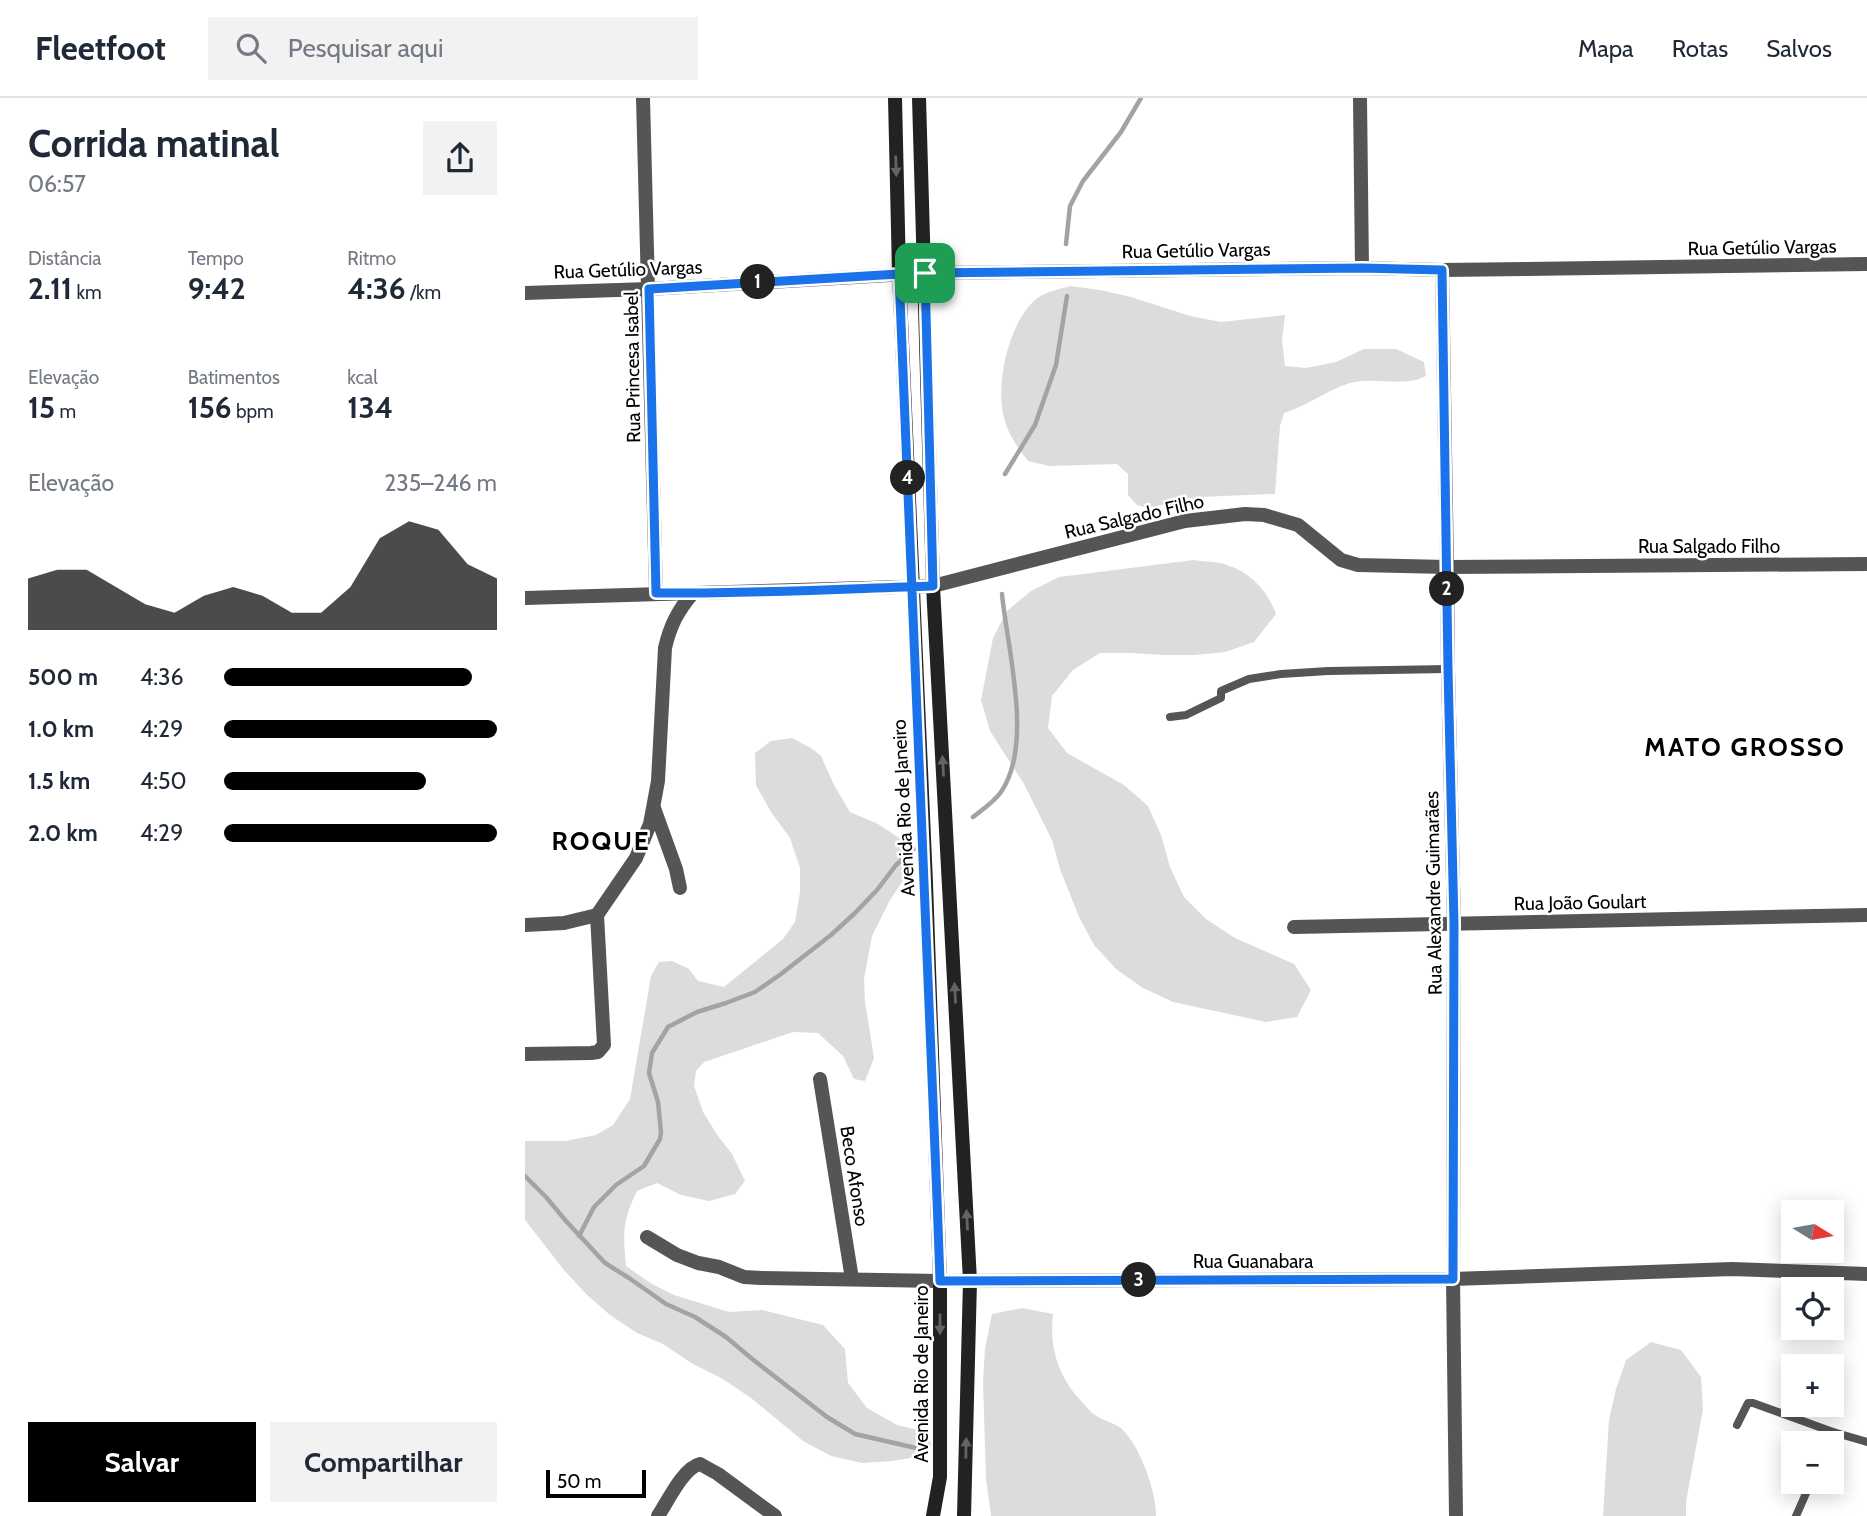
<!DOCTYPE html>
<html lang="pt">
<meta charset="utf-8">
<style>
body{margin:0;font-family:Cabin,sans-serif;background:#f2f2f3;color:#1f2937;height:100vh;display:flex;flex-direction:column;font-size:26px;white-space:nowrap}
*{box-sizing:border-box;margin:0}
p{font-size:23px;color:#747a83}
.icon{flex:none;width:38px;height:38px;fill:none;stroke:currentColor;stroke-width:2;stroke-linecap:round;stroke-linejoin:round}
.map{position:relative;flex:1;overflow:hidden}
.side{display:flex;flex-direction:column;background:#fff;width:525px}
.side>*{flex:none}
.needle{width:46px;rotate:101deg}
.buttons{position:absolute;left:1256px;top:1102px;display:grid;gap:14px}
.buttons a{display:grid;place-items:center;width:63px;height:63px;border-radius:0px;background:#fff;box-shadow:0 4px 18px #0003;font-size:35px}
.scale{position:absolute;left:21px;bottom:18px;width:100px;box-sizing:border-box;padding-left:7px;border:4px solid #000;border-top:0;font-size:19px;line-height:24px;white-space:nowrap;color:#000;-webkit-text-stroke:5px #fff;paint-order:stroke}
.pin{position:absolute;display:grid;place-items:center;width:60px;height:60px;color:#fff;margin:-30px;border-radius:14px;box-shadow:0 4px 10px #0006}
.km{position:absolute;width:35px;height:35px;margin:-18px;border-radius:50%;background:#222;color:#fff;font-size:19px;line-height:35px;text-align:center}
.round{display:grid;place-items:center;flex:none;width:74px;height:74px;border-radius:0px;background:#f2f2f3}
.headline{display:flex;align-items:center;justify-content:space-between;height:119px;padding:0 28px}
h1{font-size:38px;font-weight:700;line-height:52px}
.stats{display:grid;grid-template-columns:repeat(3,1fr);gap:10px;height:119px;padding:7px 28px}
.stats div{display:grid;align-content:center}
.stats b{font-size:30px;font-weight:700}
.stats small{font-size:19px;font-weight:400}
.stats p{font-size:19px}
.chart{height:196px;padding:14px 28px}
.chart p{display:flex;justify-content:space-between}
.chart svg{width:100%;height:126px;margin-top:7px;fill:#000;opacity:.7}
.button{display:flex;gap:14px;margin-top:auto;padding:14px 28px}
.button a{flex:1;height:80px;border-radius:0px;background:#000;color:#fff;font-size:28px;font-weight:700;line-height:80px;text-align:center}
.button a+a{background:#f2f2f3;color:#1f2937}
ul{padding:0 28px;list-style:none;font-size:23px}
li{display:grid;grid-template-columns:112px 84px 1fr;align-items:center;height:52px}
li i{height:18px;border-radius:9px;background:#000}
header{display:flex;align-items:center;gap:42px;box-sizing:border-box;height:98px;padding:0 35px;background:#fff;border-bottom:2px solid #e0e1e3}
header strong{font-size:33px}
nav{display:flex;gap:38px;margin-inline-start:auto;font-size:24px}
.search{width:490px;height:63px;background:#f2f2f3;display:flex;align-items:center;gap:18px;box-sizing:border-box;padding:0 24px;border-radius:0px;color:#747a83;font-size:26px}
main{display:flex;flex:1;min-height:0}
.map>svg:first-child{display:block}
</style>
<header>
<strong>Fleetfoot</strong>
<div class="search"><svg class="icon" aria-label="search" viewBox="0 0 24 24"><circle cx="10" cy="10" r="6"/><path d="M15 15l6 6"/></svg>Pesquisar aqui</div>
<nav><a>Mapa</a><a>Rotas</a><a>Salvos</a></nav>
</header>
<main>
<section class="side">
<div class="headline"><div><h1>Corrida matinal</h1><p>06:57</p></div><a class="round"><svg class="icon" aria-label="share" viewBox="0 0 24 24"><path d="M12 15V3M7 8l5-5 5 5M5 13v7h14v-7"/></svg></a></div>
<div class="stats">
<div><p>Distância</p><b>2.11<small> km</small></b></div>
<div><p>Tempo</p><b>9:42</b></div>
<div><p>Ritmo</p><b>4:36<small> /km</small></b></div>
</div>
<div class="stats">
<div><p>Elevação</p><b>15<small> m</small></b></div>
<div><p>Batimentos</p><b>156<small> bpm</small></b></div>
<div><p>kcal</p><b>134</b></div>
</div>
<div class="chart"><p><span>Elevação</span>235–246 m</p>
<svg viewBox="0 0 160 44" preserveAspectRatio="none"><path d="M0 44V26L10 23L20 23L30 29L40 35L50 38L60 32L70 29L80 32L90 38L100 38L110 29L120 12L130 6L140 9L150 21L160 26V44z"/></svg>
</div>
<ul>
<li><b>500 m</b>4:36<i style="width:91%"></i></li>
<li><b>1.0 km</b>4:29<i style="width:100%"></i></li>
<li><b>1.5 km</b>4:50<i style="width:74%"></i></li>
<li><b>2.0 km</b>4:29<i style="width:100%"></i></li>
</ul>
<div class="button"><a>Salvar</a><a>Compartilhar</a></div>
</section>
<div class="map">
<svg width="1342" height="1418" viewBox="0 0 1342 1418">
<rect width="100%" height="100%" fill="#fff"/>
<!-- green -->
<g fill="#dcdcdc">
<path d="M 545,188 L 575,192 L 606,199 L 665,218 L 696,224 L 760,217 L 757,242 L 760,268 L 781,270 L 811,264 L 839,251 L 871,251 L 899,264 L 901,278 C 878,290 850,278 825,285 C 802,292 782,308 759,315 L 755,328 L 750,396 L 674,399 L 622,410 L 612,407 L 603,397 L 603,376 L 592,366 L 524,368 L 503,363 C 492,349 481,333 478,315 C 471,282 485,219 514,199 C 522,194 535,191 545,188 Z"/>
<path d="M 669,462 C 679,464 692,463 702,467 C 725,474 743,493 751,516 L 729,544 L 700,554 L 670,557 L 639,557 L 607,555 L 575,555 L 548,572 L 527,598 L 523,630 L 542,655 L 599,687 L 623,708 L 636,737 L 645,769 L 659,799 L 681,821 L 710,840 L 769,866 L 786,892 L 772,919 L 741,924 L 648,904 L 618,890 L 591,871 L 569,847 L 554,819 L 535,771 L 527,742 L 499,686 L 465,633 L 456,602 L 468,540 L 482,513 L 506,493 L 534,479 Z"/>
<path d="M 267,640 L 286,650 L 296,658 L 309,687 L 325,714 L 353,726 L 380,744 L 386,752 L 381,778 L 365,802 L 347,838 L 339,881 L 340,904 L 349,960 L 340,983 L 329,981 L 318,958 L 293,935 L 268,934 L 179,964 L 171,973 L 169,988 L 178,1014 L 193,1038 L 207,1056 L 220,1083 L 210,1096 L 184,1103 L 156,1097 L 132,1085 L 112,1093 C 97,1124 98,1134 101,1168 L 127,1186 L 149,1197 L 204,1214 L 237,1212 L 298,1227 L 320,1251 L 323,1285 L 342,1310 L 372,1327 L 402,1334 L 406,1346 L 403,1357 L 367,1363 L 337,1365 L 306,1358 L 278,1343 L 226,1300 L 198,1281 L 168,1266 L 138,1246 L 112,1235 L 85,1217 L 61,1196 L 39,1172 L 0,1122 L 0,1043 L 40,1043 L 71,1037 L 88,1027 L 105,1001 L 126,878 L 134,864 L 147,863 L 164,871 L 173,883 L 199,889 L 258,841 L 270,824 L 275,794 L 275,770 L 265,740 L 246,714 L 231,687 L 230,655 L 246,643 Z"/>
<path d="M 497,1210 L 528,1216 C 524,1251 534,1280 558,1305 C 562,1309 565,1314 570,1317 C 578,1323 591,1325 598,1332 C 615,1349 632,1395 631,1418 L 466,1418 L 461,1380 L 458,1284 L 460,1251 L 467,1216 Z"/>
<path d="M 1126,1244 L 1156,1252 L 1176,1279 L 1178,1311 L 1161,1404 L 1161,1418 L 1078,1418 L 1084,1322 L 1091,1291 L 1101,1262 Z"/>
</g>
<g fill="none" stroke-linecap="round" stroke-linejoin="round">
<!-- stream -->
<g stroke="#a3a3a3" stroke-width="4.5">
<path d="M 541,146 L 545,108 L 558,83 L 596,34 L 616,0"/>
<path d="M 480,376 L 510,327 L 531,267 L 542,198"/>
<path d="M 448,719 C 457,712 469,704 476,694 C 509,646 482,550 477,496"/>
<path d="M 0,1078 L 21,1099 L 41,1123 L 80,1165 L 104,1180 L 141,1206 L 170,1219 L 201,1239 L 226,1260 L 302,1319 L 330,1336 L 391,1350"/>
<path d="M 54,1138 L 69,1109 L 91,1087 L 119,1068 L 135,1041 L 136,1034 L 133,1004 L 124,975 L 127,955 L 143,929 L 172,914 L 201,905 L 230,894 L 256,876 L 306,837 L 330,815 L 352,792 L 371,767 L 389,751"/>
</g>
<!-- service -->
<g stroke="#555" stroke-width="8">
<path d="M 645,619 L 661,617 L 696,600 L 696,593 L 724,581 L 756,576 L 803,573 L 923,571"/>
<path d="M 1212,1327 L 1223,1305 L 1228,1305 L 1308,1334 L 1342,1344"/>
<path d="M 1303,1346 L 1308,1334"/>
<path d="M 1271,1418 L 1286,1384"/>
</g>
<!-- minor -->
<g stroke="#555" stroke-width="14">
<path d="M 118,0 L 131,495"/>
<path d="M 835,0 L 837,170"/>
<path d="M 917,172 L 922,469 L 923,571 L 929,826 L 928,1181 L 931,1418"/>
<path d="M 0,195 L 124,191 L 399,175 L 837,170 L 917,172 L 1002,171 L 1342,166"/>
<path d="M 0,500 L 408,488 L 660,423 L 720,416 L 739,417 L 773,427 L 816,462 L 833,467 L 922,469 L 1342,466"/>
<path d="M 129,710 L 151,771 L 155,790"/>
<path d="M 72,817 L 111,760 L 125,726 L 133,683 L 140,550 C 145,528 153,512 168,495"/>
<path d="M 0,827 L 39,825 L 72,817"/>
<path d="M 769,829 L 1342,817"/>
<path d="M 0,956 L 66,955 L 73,954 L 79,947 L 72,817"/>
<path d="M 295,981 L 327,1181"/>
<path d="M 122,1139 L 152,1157 L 173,1165 L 194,1169 L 219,1179 L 236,1180 L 415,1183 L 928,1181 L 1207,1171 L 1342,1176"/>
<path d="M 133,1418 C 143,1403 158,1370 175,1366 L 193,1376 L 250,1418"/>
</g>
<!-- secondary -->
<g stroke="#222" stroke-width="14">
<path d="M 370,0 L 374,175 L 401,785 L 415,1183 L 415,1379 L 408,1418"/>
<path d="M 394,0 L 408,488 L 445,1183 L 439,1418"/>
</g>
</g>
<!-- one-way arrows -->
<defs><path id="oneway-solid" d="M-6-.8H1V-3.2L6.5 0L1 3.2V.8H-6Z" transform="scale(1.75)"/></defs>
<g fill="#646464">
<use href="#oneway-solid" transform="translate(371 68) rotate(88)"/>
<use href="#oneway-solid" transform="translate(418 668) rotate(-93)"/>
<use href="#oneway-solid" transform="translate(430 895) rotate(-93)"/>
<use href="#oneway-solid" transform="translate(442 1122) rotate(-93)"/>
<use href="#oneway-solid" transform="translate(415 1226) rotate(90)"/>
<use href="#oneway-solid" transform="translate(441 1350) rotate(-89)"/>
</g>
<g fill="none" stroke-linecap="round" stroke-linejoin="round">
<!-- route casing -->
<g stroke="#fff" stroke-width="14">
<path id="route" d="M 400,175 L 408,488 C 316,491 223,496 131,495 L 124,191 L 374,176 L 400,175 L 837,170 L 917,172 L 923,571 L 929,826 L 928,1181 L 415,1183 C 403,847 389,511 374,176 L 400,175"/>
</g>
<!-- route -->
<use href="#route" stroke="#1a73e8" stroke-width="9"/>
</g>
<g text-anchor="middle" stroke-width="5" stroke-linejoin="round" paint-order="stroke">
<!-- street labels -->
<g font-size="19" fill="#000" stroke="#fff">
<text transform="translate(1237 149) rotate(-1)" y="7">Rua Getúlio Vargas</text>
<text transform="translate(671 152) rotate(-1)" y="7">Rua Getúlio Vargas</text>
<text transform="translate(103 171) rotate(-2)" y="7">Rua Getúlio Vargas</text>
<text transform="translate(107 269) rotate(-91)" y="7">Rua Princesa Isabel</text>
<text transform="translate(609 418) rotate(-13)" y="7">Rua Salgado Filho</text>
<text x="1184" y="455">Rua Salgado Filho</text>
<text transform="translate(378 710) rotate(-93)" y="7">Avenida Rio de Janeiro</text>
<text transform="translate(908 795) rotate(-91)" y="7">Rua Alexandre Guimarães</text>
<text transform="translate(1055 804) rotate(-1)" y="7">Rua João Goulart</text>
<text transform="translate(330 1078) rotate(81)" y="7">Beco Afonso</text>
<text x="728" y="1170">Rua Guanabara</text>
<text transform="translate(396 1276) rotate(-90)" y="7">Avenida Rio de Janeiro</text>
</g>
<!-- district labels -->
<g font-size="26" font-weight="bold" letter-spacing="2" fill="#000" stroke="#fff">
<text x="1220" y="658">MATO GROSSO</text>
<text x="76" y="752">ROQUE</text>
</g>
</g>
</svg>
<div class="buttons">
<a><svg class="needle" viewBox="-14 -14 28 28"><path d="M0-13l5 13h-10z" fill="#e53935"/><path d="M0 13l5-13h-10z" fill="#747a83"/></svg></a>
<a><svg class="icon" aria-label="locate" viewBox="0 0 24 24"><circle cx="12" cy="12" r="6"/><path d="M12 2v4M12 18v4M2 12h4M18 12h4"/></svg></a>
<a>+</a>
<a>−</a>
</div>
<div class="scale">50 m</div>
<div class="pin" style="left:400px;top:175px;background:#1e9e55"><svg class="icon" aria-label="arrive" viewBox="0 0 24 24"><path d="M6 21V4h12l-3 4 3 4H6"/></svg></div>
<b class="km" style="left:233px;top:184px">1</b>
<b class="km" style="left:922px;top:491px">2</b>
<b class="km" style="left:614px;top:1182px">3</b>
<b class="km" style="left:383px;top:380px">4</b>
</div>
</main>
